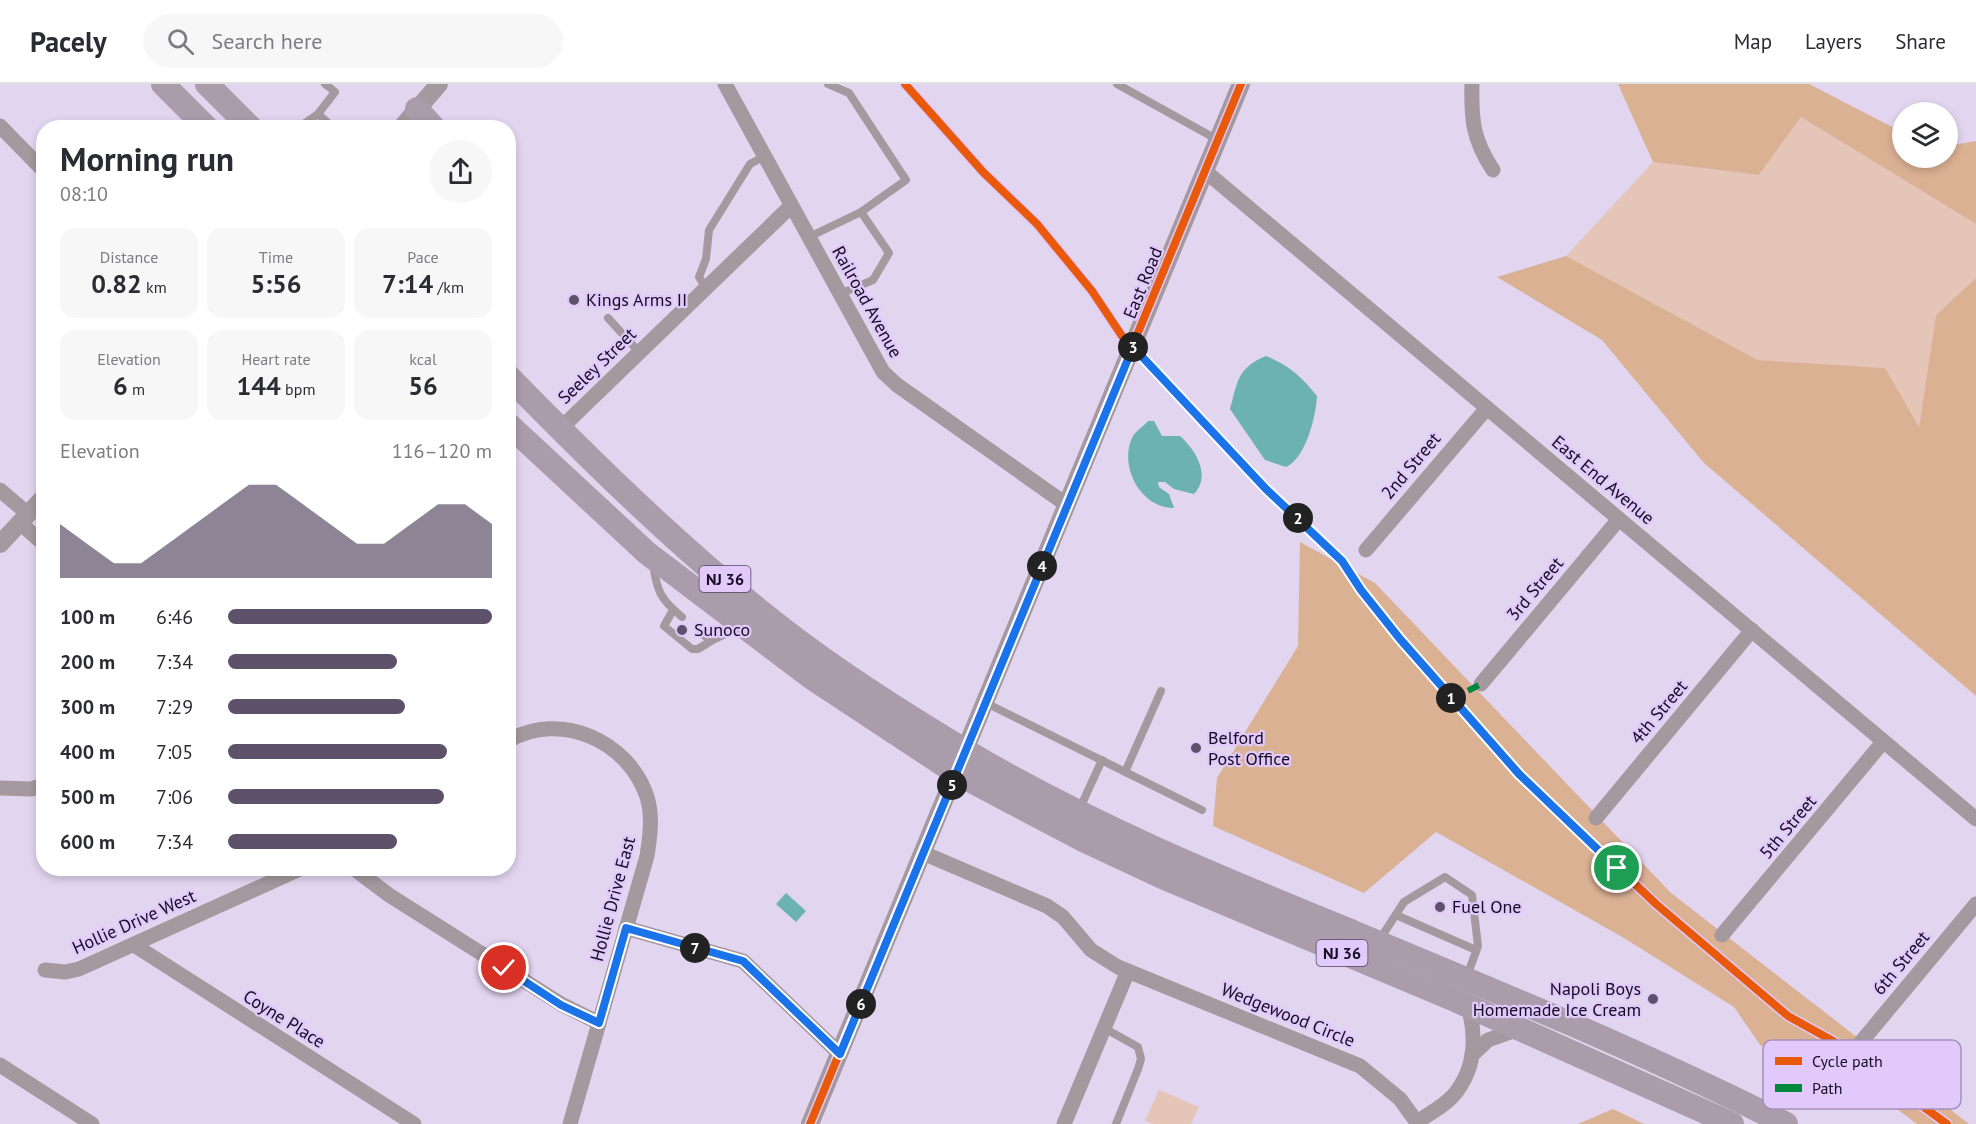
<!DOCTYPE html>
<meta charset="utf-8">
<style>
body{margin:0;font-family:"PT Sans",sans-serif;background:#f7f7f7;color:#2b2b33;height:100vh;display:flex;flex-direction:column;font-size:22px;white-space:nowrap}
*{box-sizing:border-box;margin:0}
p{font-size:20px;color:#7c7c81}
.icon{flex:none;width:33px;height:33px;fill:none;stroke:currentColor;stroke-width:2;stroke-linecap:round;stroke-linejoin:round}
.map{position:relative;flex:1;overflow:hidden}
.side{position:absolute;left:36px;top:36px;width:480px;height:756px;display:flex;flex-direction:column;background:#fff;border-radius:24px;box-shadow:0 3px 9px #0003}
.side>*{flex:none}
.tools{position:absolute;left:1892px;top:18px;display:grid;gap:12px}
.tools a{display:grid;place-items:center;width:66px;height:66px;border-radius:50%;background:#fff;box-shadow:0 3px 9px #0003;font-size:30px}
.pin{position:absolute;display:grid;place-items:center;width:51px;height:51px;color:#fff;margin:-26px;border:3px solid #fff;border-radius:50%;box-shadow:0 2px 6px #0007}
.km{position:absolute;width:30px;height:30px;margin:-15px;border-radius:50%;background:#222;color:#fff;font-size:16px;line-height:30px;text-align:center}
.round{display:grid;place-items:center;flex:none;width:63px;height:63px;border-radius:32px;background:#f7f7f7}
.summary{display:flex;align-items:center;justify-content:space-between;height:102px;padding:0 24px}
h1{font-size:33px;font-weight:700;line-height:45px}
.metrics{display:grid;grid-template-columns:repeat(3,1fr);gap:9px;height:102px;padding:6px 24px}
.metrics div{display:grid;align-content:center;border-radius:15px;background:#f7f7f7;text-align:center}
.metrics b{font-size:26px;font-weight:700}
.metrics small{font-size:16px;font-weight:400}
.metrics p{font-size:16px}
.chart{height:168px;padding:12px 24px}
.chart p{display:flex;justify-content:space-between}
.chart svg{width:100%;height:108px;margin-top:6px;fill:#5d5269;opacity:.7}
ul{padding:0 24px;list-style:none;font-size:20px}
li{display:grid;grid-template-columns:96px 72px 1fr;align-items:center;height:45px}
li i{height:15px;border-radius:8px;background:#5d5269}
header{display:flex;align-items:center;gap:36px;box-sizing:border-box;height:84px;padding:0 30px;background:#fff;border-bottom:2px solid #e1e1e2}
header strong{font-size:28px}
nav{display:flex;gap:33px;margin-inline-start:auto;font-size:21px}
.search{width:420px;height:54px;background:#f7f7f7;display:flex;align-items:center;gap:15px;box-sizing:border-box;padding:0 21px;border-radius:33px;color:#7c7c81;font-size:22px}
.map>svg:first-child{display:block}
</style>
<header>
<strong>Pacely</strong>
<div class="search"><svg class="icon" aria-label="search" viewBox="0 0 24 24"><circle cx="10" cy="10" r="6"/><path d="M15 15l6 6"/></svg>Search here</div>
<nav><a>Map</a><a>Layers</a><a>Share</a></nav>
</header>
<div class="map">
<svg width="1976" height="1040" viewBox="0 0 1976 1040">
<rect width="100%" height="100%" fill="#e2d5f0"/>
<!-- green -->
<g fill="#e4c5b8">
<path d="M 1801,33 L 1976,140 L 1976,194 L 1936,231 L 1919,344 L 1884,284 L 1758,276 L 1566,172 L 1653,78 L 1759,91 Z"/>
<path d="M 1159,1006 L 1199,1023 L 1191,1040 L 1153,1040 L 1145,1037 Z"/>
</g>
<!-- forest -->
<g fill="#dbb194">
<path d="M 1618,0 L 1809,0 L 1902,48 L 1902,74 L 1947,74 L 1947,62 L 1976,57 L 1976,140 L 1801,33 L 1759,91 L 1653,78 Z"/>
<path d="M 1566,172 L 1758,276 L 1885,284 L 1919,343 L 1936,231 L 1976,194 L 1976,612 L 1704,379 L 1602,256 L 1497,193 Z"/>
<path d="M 1300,458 L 1375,499 L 1671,809 L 1969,1040 L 1917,1040 L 1889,1019 L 1787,964 L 1761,962 L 1734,923 L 1624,854 L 1436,748 L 1364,809 L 1213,742 L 1217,694 L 1298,562 Z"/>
<path d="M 1613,1025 L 1644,1040 L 1578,1040 Z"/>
</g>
<!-- water -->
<g fill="#6cb2b3">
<path d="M 1266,272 C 1289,281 1302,293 1317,312 C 1316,332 1306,374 1286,383 L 1265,376 L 1230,325 C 1238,297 1237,284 1266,272 Z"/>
<path d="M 1148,337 L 1154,337 L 1162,352 L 1180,352 C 1195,365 1212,392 1194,410 L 1174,405 L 1165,398 L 1158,398 L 1159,403 L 1169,410 L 1174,424 C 1141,424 1119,383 1132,354 C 1135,347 1143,343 1148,337 Z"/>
<path d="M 786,809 L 806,827 L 796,838 L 776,820 Z"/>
</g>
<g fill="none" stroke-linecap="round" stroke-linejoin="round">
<!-- service -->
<g stroke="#a4999e" stroke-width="8">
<path d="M 828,0 L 849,9 L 906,96 L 861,128"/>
<path d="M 1117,0 L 1218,56"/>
<path d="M 318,30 L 334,44"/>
<path d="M 298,44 L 318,30 L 335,8 L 325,0"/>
<path d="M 809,153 L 861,128 L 889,169 L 873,196 L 840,210"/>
<path d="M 706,204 L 699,193 L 706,175 L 709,146 L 750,80 L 765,72"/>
<path d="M 608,234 L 639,268"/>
<path d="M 653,480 C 657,507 660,515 682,533"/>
<path d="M 673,526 L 664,542 L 692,565 L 698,565 L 711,557"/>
<path d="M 700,548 L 711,557 L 738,544"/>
<path d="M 986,619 L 1202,726"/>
<path d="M 1125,688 L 1161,607"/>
<path d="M 1080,724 L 1102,676"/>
<path d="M 1396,831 L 1476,866"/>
<path d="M 1380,855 L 1404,818 L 1445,793 L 1472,811 L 1478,862 L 1467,892"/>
<path d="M 1104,944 L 1138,963 L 1141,975 L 1138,985 L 1116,1040"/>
</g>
<!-- minor -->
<g stroke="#a4999e" stroke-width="15">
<path d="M 725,0 L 883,288 L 897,301 L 1067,421"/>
<path d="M 1472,0 C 1471,36 1473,56 1493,86"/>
<path d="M 0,42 L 44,87"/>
<path d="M 1205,87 L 1976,735"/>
<path d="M 560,345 L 791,122"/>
<path d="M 0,406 L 28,430"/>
<path d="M 20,439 L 44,460"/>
<path d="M 1366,466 L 1487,324"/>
<path d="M 1481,600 L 1619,435"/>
<path d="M 508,657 C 560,626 629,657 647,713 C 653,732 650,753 647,772 L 570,1040"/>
<path d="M 0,704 L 31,705 L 44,701"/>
<path d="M 1596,734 L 1752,546"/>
<path d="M 923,769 L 1047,822 L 1063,833 L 1091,866 L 1118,883 L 1360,982 L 1400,1015 L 1418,1040"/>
<path d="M 353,784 L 389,811 L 561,920 L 599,939"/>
<path d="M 626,844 L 743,877 L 840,970"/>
<path d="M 1722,851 L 1883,658"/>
<path d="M 134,861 L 414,1040"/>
<path d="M 45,886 L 65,888 L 79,885 L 302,784"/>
<path d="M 1857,963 L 1976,820"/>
<path d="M 1472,971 L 1488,956 L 1519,945"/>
<path d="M 0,981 L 92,1040"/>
<path d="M 1417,1038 C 1430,1029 1448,1020 1457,1007 C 1476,981 1476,950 1468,922"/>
<path d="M 1064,1040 L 1128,887"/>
</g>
<!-- tertiary -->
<g stroke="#a4999e" stroke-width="18">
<path d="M 401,44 L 439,0"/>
<path d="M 0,460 L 44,413"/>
<path d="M 810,1040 L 1241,0"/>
</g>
<!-- trunk -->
<g stroke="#aa9caa" stroke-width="24">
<path d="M 163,0 L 207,44"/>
<path d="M 207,0 L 251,44"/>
<path d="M 417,25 L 434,44"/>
<path d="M 508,292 C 595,381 686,470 784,546 C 841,590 904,630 966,667 C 1088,740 1221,794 1353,848 C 1498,908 1645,969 1786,1040"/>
<path d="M 508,340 L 647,469 L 812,594 L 956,689 L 1083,756 L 1162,793 L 1455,916 L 1732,1040"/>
</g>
<!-- quiet -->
<path stroke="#00873e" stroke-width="6" stroke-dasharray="12 6" stroke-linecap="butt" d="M 1452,615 L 1481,600"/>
<!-- cycleway casing -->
<g stroke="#e1cafb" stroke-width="11">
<g id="cycleway">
<path d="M 905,0 L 983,88 L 1037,140 L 1092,207 L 1122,252 L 1266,405 L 1342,477 L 1361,506 L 1400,555 L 1519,690 L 1656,820 L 1788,932 L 1833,957 L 1947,1040"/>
<path d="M 810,1040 L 1241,0"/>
</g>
</g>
<!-- cycleway -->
<use href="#cycleway" stroke="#e8590c" stroke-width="8"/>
</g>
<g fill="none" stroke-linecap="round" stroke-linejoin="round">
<!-- route casing -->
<g stroke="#fff" stroke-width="12">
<path id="route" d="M 504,884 L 561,921 L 599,939 L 626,844 L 743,877 L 840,970 L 1133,263 L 1266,405 L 1342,477 L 1361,506 L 1400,555 L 1519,690 L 1617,784"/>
</g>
<!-- route -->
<use href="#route" stroke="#1a73e8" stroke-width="8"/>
</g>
<!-- markers -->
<g fill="#5d5269" stroke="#e1cafb" stroke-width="2">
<circle cx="574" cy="216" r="6"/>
<circle cx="682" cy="546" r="6"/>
<circle cx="1196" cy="664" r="6"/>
<circle cx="1440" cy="823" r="6"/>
<circle cx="1653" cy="915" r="6"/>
</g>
<g text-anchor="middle" stroke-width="4.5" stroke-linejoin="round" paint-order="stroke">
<!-- shield labels -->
<g fill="#e1cafb" stroke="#534462" stroke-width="1.5">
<rect x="699.5" y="482" width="51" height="26" rx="4.5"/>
<rect x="1316.5" y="856" width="51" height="26" rx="4.5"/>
</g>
<g font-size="16" font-weight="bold" fill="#160b20">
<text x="725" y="501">NJ 36</text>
<text x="1342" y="875">NJ 36</text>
</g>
<!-- street labels -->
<g font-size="18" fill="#160b20" stroke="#e1cafb">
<text transform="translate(1143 199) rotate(-68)" y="6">East Road</text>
<text transform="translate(867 218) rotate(61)" y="6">Railroad Avenue</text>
<text transform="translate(597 282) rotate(-44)" y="6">Seeley Street</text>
<text transform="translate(1411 382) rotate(-50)" y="6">2nd Street</text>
<text transform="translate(1603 396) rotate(40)" y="6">East End Avenue</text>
<text transform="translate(1535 505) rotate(-50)" y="6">3rd Street</text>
<text transform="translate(1659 628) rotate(-50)" y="6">4th Street</text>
<text transform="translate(1788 743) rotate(-50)" y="6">5th Street</text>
<text transform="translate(613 815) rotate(-75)" y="6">Hollie Drive East</text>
<text transform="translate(134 838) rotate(-24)" y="6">Hollie Drive West</text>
<text transform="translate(1901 879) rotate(-50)" y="6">6th Street</text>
<text transform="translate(1288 931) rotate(22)" y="6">Wedgewood Circle</text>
<text transform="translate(284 935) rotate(32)" y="6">Coyne Place</text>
</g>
<!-- poi labels -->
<g font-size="18" fill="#160b20" stroke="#e1cafb" text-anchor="start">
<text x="586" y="222">Kings Arms II</text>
<text x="694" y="552">Sunoco</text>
<text x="1208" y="660">Belford<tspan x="1208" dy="21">Post Office</tspan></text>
<text x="1452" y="829">Fuel One</text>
<text x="1641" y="911" text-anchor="end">Napoli Boys<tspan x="1641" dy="21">Homemade Ice Cream</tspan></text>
</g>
</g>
<!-- legend -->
<rect x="1763" y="956" width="198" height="69" rx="9" fill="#e1cafb" stroke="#a491b9" stroke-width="1.5"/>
<rect x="1775" y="973" width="27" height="8" fill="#e8590c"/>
<rect x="1775" y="1000" width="27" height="8" fill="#00873e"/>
<g font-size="16" fill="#160b20">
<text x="1812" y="983">Cycle path</text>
<text x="1812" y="1010">Path</text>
</g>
</svg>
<div class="tools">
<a><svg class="icon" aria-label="layers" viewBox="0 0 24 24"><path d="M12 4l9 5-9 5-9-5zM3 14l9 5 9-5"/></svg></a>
</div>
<div class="pin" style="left:1617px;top:784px;background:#1e9e55"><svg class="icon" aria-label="arrive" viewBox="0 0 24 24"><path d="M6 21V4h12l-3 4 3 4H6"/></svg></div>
<div class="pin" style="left:504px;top:884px;background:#d93025"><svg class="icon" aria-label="check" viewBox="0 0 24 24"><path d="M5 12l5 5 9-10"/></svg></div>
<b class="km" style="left:1451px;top:614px">1</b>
<b class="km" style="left:1298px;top:434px">2</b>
<b class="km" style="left:1133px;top:263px">3</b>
<b class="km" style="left:1042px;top:482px">4</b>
<b class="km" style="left:952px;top:701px">5</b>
<b class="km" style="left:861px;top:920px">6</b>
<b class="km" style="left:695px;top:864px">7</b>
<section class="side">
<div class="summary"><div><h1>Morning run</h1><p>08:10</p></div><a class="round"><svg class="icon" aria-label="share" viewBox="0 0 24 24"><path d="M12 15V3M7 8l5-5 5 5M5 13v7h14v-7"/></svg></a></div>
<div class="metrics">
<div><p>Distance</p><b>0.82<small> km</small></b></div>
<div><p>Time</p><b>5:56</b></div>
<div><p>Pace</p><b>7:14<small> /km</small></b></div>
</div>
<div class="metrics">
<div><p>Elevation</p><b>6<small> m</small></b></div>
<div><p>Heart rate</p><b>144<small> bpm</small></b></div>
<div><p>kcal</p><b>56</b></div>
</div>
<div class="chart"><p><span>Elevation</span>116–120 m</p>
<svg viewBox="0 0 160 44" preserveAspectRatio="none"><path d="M0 44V22L10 30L20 38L30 38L40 30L50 22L60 14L70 6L80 6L90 14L100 22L110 30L120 30L130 22L140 14L150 14L160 22V44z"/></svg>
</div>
<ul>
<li><b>100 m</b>6:46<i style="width:100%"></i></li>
<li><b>200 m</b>7:34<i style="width:64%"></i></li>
<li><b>300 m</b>7:29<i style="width:67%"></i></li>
<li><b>400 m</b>7:05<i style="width:83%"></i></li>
<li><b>500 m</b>7:06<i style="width:82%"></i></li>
<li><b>600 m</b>7:34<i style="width:64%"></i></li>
</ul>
</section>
</div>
